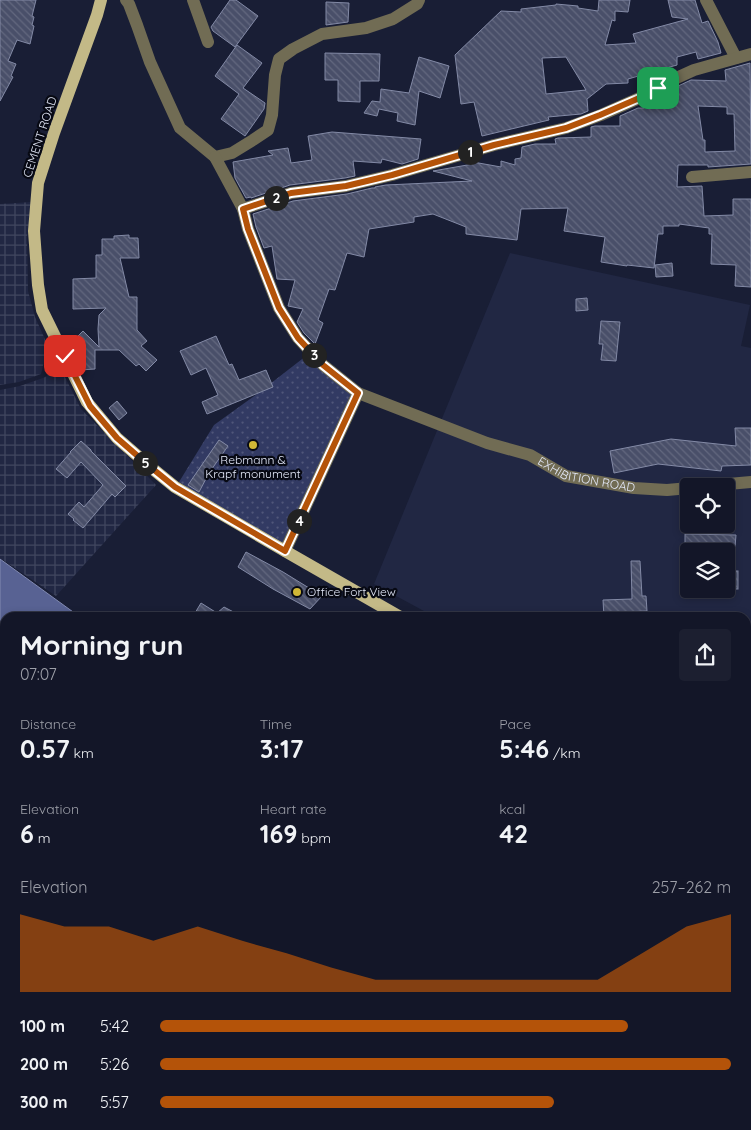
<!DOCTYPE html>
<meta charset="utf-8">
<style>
body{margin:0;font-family:Quicksand,sans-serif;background:#1c1f30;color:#f1f3f6;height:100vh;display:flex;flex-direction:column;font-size:19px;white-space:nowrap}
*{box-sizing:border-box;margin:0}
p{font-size:16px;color:#9d9fa8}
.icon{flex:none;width:28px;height:28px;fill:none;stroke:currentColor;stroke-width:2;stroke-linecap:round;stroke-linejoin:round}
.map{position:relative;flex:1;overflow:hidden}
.sheet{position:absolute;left:0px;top:612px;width:751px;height:518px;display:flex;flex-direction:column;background:#131628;border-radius:15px 15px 0 0;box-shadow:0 2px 8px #0003,0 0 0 1px #323545}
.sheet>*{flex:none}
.controls{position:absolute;left:680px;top:478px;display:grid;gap:10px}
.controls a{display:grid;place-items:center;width:55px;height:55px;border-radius:5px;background:#131628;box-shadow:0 2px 8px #0003,0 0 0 1px #323545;font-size:25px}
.pin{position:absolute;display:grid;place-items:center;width:42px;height:42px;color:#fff;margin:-21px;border-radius:10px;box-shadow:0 2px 8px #0006}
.km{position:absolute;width:25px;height:25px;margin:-12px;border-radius:50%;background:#222;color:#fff;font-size:14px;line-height:25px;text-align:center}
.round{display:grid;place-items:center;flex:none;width:52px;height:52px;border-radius:5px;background:#1c1f30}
.summary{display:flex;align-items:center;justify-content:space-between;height:85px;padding:0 20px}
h1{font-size:28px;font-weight:800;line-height:38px}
.metrics{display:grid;grid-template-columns:repeat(3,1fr);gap:8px;height:85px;padding:5px 20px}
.metrics div{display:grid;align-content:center}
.metrics b{font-size:25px;font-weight:800}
.metrics small{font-size:14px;font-weight:400}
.metrics p{font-size:14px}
.chart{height:140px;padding:10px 20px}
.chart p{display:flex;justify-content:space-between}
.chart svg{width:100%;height:90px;margin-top:5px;fill:#b45309;opacity:.7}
ul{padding:0 20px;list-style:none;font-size:16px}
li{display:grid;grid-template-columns:80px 60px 1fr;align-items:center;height:38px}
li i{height:12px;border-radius:6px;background:#b45309}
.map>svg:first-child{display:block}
</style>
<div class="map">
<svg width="751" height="1130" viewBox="0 0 751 1130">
<defs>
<pattern id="industrial-grid" width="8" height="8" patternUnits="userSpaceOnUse" patternTransform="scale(1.25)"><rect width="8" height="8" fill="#212743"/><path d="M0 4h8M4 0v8" fill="none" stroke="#41465f"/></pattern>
<pattern id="park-dots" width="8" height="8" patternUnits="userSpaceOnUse" patternTransform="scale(1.25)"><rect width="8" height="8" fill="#323a63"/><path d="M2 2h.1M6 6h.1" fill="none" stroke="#50567a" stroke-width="1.8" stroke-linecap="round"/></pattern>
<pattern id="building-back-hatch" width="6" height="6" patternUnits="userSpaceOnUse" patternTransform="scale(1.25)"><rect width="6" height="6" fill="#494f69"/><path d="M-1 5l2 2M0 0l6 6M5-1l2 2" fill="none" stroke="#63687f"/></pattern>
</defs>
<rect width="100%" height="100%" fill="#191e35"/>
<!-- built -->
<path fill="#212743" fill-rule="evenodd" d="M 510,253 L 750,305 L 741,346 L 751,348 L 751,1130 L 672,1130 L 671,1125 L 746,1125 L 746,618 L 435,617 L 374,584 ZM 689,486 L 726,486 L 726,524 L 689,524 ZM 689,551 L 726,551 L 726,589 L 689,589 Z"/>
<!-- industrial -->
<g fill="url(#industrial-grid)">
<path d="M 32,202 L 27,237 L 28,291 L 35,317 L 48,346 L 41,374 L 19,382 L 0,385 L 0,204 Z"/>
<path d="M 61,369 L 81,409 L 156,485 L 56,596 L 0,558 L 0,390 L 20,386 L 43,378 Z"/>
</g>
<!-- park -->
<path fill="url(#park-dots)" d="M 306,356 L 358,393 L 282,549 L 179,482 L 214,425 L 257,394 Z"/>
<!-- water -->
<path fill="#586293" stroke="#828ab2" d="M 0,559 L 80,617 L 5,618 L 5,1125 L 389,1125 L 387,1130 L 0,1130 Z"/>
<!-- building -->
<g fill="url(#building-back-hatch)" stroke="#838aa6" fill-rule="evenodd">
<path d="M 0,0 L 36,0 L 32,16 L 34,17 L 32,25 L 34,26 L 30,44 L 17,40 L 8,61 L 16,64 L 11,76 L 13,77 L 0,101 Z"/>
<path d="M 230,0 L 236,0 L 258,16 L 235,47 L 213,31 L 211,27 Z"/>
<path d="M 599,0 L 630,0 L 628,12 L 615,11 L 615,21 L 612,20 L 605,45 L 636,43 L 633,34 L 688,19 L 672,17 L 668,0 L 695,0 L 702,23 L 708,21 L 718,42 L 721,53 L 698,59 L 696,52 L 677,57 L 677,65 L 628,79 L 628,83 L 606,84 L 587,99 L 588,111 L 581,114 L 548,117 L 549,120 L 482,136 L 474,102 L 461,104 L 455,55 L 501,11 L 521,12 L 521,9 L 556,5 L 556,4 L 578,6 L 578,8 L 598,11 ZM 566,57 L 586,90 L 546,94 L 542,58 Z"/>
<path d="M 326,2 L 349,3 L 348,22 L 326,25 Z"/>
<path d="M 237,45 L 262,63 L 243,88 L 265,103 L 264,109 L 245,136 L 221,119 L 239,94 L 215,76 Z"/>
<path d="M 325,53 L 380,54 L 379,81 L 360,81 L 360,102 L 338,101 L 338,80 L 325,80 Z"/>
<path d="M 419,57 L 449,66 L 440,98 L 419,91 L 415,125 L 397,121 L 398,113 L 379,109 L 377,116 L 364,113 L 372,101 L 380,102 L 381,89 L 409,93 Z"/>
<path d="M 750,63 L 751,164 L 708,167 L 708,165 L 678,165 L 677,187 L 702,186 L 704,216 L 733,215 L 733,199 L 751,199 L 751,287 L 735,286 L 736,265 L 711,264 L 712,234 L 709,234 L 709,228 L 679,224 L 679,226 L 663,226 L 663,234 L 658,234 L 654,268 L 627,265 L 627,266 L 601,262 L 605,237 L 564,231 L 568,208 L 521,209 L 517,240 L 466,234 L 466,227 L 433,214 L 414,217 L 414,222 L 369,229 L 364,257 L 347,253 L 335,290 L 329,289 L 318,320 L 323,323 L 315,344 L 304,333 L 297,322 L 303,309 L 288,306 L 295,280 L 277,279 L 272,246 L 264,248 L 256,227 L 253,214 L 293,201 L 347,194 L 372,188 L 375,188 L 375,187 L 386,185 L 472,181 L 433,171 L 473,164 L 473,162 L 501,167 L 501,161 L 515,165 L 515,159 L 521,158 L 522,147 L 535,144 L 556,144 L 555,139 L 558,138 L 591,137 L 591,127 L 595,126 L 620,126 L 620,116 L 638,108 L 644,108 L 654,99 L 676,87 L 691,80 L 726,81 L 725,70 ZM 698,106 L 727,107 L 727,114 L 734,114 L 735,151 L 705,152 L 705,140 L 703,140 Z"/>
<path d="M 332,132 L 421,139 L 418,159 L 402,164 L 382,159 L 381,163 L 353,161 L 355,176 L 345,178 L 290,185 L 251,198 L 251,197 L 246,198 L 235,178 L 233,162 L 273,155 L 268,151 L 288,148 L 291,163 L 312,160 L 308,136 Z"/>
<path d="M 129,235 L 129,238 L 138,238 L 139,258 L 120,258 L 129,297 L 137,297 L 137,330 L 147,341 L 141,346 L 157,360 L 146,371 L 139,364 L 136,366 L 119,350 L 95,350 L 95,369 L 80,370 L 77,364 L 77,354 L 75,354 L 75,339 L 83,331 L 99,347 L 98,329 L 99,315 L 106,308 L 73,309 L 73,279 L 96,278 L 96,255 L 102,255 L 102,239 L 114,239 L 114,236 Z"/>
<path d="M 672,263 L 673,276 L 656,277 L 655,265 Z"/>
<path d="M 587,298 L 588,310 L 576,311 L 576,299 Z"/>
<path d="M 601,321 L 620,322 L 616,361 L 601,360 L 603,344 L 599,344 Z"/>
<path d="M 216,336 L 229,365 L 232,364 L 239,380 L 266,370 L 273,387 L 207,414 L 202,402 L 218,395 L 206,368 L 191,375 L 180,351 Z"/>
<path d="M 117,401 L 127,413 L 119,420 L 109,408 Z"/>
<path d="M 735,428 L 751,428 L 751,465 L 722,466 L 721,471 L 658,464 L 614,473 L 610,451 L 671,439 L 736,446 Z"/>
<path d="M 219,440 L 228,446 L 209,473 L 199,492 L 188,485 Z"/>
<path d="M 81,441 L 91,450 L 91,451 L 126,486 L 115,497 L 112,494 L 83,528 L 73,520 L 74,519 L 68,514 L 79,502 L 84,507 L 103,485 L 81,462 L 67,478 L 56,469 L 71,452 L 70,452 Z"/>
<path d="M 685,534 L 736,535 L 735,547 L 685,547 Z"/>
<path d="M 246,552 L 283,572 L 322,596 L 310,609 L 273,589 L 238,567 Z"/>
<path d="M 631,561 L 640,561 L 642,596 L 646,596 L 647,611 L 622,612 L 622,618 L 604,618 L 603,600 L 632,599 Z"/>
<rect x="726" y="571" width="12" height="18"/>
<path d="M 201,603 L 217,613 L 224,607 L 245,618 L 192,618 Z"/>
</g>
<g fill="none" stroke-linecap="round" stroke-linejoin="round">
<!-- minor -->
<g stroke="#716c54" stroke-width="12">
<path d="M 126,0 L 129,4 L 137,25 L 150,62 L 180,128 L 215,157 L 232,153 L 253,140 L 268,130 L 272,115 L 275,75 L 279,59 L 293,49 L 322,34 L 366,28 L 393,19 L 417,4 L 419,0"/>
<path d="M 193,0 L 208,42"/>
<path d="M 706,0 L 736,58"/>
<path d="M 215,157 L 243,209 L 248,229 L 279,308 L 298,338 L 323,365 L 358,393 L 285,551"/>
<path d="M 692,177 L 751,172"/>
<path d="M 243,209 L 291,193 L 346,186 L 392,175 L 494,145 L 566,128 L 601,115 L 644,96 L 672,80 L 694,70 L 751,54"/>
<path id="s1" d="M 358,393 L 487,443 L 530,455 L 566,476 L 634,488 L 667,490 L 689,488"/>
<path d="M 706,486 L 751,482"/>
</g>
<!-- major -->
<g stroke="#c3b987" stroke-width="12">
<path d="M 101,0 L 97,15 L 54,133 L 38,183 L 34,231 L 38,285 L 42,310 L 87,402 L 117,438 L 148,465 L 175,487 L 285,551 L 402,618"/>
<path d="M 658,1125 L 658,1130"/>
</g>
</g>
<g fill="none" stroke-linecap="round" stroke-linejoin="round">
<!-- route casing -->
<g stroke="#fff" stroke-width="10">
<path id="route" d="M 65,356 L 90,406 L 117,438 L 148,465 L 175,487 L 285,551 L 358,393 L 323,365 L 298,338 L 279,308 L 248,229 L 243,209 L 291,193 L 346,186 L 392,175 L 494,145 L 566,128 L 600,115 L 644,96 L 658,88"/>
</g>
<!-- route -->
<use href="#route" stroke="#b45309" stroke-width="6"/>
</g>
<!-- markers -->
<g fill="#d0b736" stroke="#070913" stroke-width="2">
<circle cx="253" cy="445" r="5"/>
<circle cx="297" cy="592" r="5"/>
</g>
<g text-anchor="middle" stroke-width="4.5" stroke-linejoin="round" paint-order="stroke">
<!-- street labels -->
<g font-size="12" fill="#e4e9f9" stroke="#070913">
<text transform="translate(40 137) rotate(-72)" y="4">CEMENT ROAD</text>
<text dy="4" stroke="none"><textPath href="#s1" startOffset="244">EXHIBITION ROAD</textPath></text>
</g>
<!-- poi labels -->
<g font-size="12" fill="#e4e9f9" stroke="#070913">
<text x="253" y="464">Rebmann &amp;<tspan x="253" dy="14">Krapf monument</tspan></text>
<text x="307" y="596" text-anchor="start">Office Fort View</text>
</g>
</g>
</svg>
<div class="controls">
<a><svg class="icon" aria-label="locate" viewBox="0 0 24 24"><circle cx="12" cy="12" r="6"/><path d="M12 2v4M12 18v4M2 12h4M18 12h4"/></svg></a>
<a><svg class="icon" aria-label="layers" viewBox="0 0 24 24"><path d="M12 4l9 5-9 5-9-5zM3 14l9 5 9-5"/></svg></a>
</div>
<div class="pin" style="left:658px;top:88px;background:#1e9e55"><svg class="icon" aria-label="arrive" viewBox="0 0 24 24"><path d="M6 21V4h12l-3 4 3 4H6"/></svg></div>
<div class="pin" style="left:65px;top:356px;background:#d93025"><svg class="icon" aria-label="check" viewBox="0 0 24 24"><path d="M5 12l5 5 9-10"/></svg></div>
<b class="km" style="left:470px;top:152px">1</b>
<b class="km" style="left:276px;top:198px">2</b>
<b class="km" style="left:314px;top:355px">3</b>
<b class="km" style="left:299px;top:521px">4</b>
<b class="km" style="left:145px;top:463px">5</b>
<section class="sheet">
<div class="summary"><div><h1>Morning run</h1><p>07:07</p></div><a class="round"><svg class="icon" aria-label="share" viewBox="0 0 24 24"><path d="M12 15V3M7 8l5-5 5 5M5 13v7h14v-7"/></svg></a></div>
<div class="metrics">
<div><p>Distance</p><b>0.57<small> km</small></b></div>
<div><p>Time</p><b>3:17</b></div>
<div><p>Pace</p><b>5:46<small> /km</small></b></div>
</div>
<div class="metrics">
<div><p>Elevation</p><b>6<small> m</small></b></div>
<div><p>Heart rate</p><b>169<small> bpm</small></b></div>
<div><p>kcal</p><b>42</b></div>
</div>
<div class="chart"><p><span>Elevation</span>257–262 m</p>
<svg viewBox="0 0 160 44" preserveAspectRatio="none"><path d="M0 44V6L10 12L20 12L30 19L40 12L50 19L60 25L70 32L80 38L90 38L100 38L110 38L120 38L130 38L140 25L150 12L160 6V44z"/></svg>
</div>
<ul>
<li><b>100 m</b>5:42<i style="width:82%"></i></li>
<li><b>200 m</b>5:26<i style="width:100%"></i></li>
<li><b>300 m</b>5:57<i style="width:69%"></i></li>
</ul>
</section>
</div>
